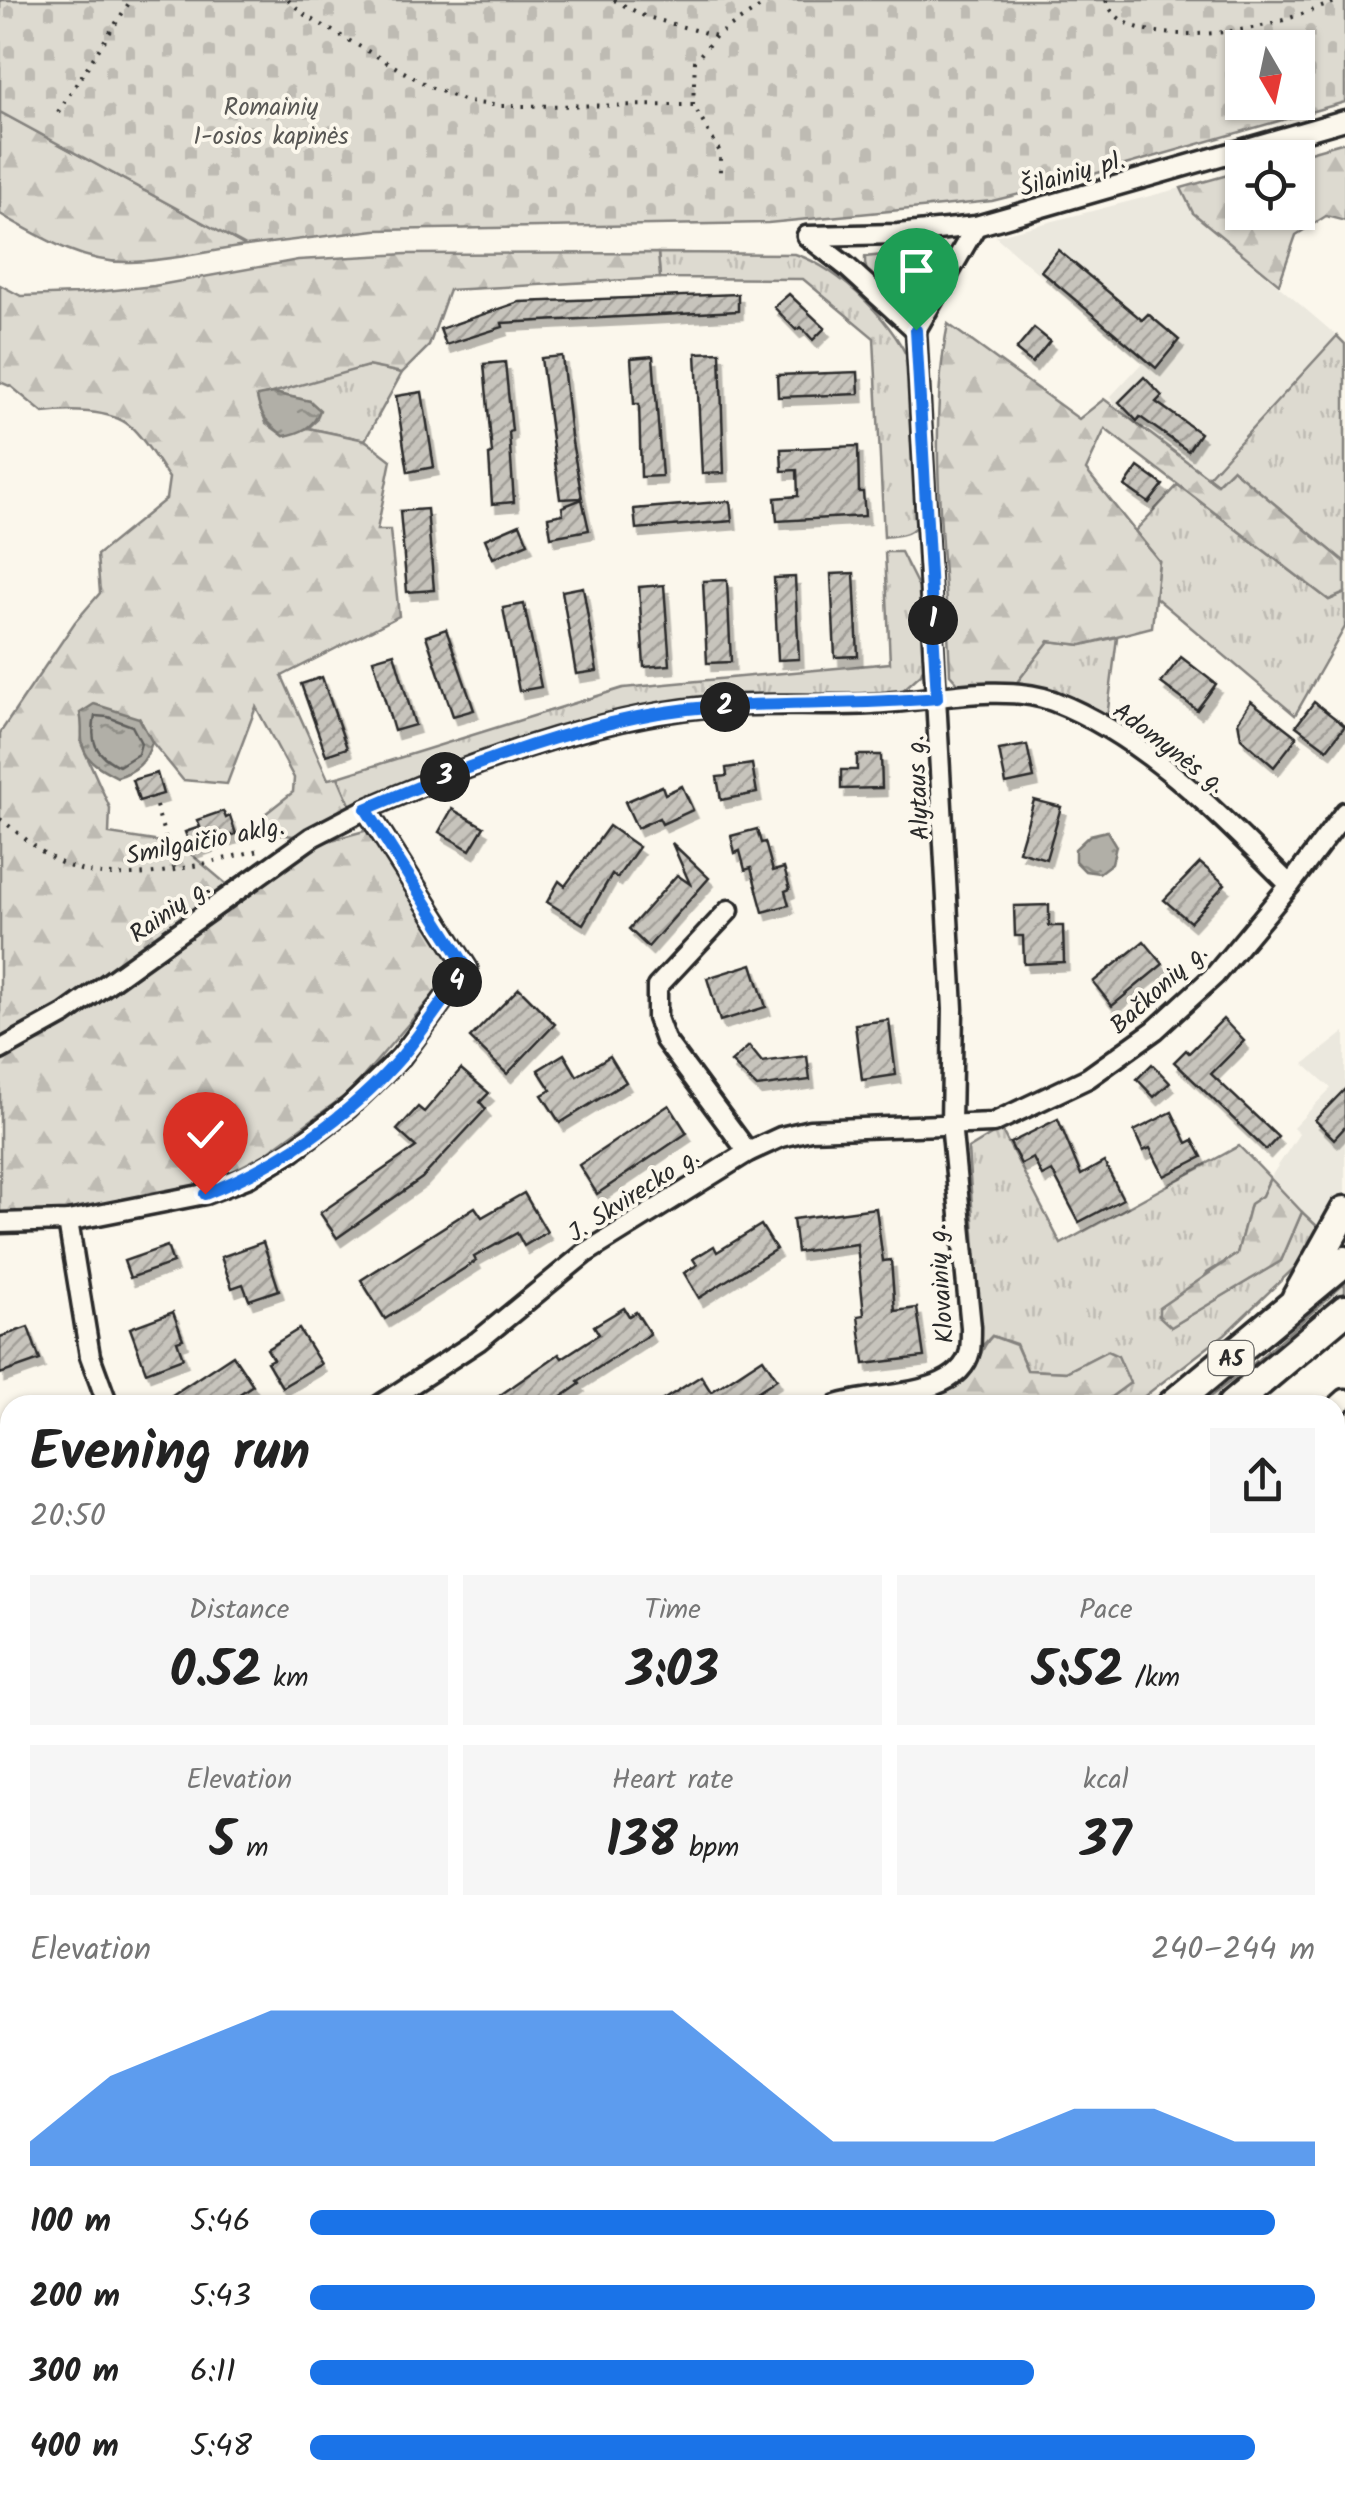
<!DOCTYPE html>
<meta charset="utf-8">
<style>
body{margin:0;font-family:Kalam,sans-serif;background:#f6f6f6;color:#222;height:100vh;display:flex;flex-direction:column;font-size:38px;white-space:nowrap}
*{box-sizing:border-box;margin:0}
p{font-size:32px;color:#767676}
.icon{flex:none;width:55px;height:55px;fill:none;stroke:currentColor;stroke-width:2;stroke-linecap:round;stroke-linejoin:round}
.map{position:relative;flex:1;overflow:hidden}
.drawer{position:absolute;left:0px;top:1395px;width:1345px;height:1112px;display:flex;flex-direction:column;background:#fff;border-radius:30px 30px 0 0;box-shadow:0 2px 8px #0004}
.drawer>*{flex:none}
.needle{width:65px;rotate:171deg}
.buttons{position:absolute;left:1225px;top:30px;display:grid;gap:20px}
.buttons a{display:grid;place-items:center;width:90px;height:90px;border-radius:0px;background:#fff;box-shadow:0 2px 8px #0004;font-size:50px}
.pin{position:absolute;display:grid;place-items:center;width:85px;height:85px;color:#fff;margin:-102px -42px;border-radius:50% 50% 50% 0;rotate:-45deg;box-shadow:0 0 10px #0007}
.pin .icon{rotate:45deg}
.km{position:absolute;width:50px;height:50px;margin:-25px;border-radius:50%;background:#222;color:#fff;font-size:28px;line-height:50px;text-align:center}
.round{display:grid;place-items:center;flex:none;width:105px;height:105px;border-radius:0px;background:#f6f6f6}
.head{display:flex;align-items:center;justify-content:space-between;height:170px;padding:0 30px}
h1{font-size:55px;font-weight:700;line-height:75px}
.stats{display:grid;grid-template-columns:repeat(3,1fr);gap:15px;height:170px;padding:10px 30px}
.stats div{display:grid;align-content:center;border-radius:0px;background:#f6f6f6;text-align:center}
.stats b{font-size:50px;font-weight:700}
.stats small{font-size:28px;font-weight:400}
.stats p{font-size:28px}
.chart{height:280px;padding:20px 30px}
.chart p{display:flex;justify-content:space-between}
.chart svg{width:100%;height:180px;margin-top:10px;fill:#1a73e8;opacity:.7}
ul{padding:0 30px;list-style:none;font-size:32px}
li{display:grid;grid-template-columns:160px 120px 1fr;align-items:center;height:75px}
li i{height:25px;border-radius:12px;background:#1a73e8}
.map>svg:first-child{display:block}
</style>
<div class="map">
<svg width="1345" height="2506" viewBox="0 0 1345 2506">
<defs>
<pattern id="grass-tufts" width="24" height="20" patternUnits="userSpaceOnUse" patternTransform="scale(2.5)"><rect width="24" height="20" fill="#dddad0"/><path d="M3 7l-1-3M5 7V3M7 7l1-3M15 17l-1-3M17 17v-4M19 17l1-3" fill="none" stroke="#bebbb3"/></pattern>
<pattern id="forest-firs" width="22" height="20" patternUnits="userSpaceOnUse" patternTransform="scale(2.5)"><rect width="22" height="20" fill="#dddad0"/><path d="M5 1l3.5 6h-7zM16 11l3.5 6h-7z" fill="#bebbb3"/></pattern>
<pattern id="cemetery-stones" width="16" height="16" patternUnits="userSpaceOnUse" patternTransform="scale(2.5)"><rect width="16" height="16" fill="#dddad0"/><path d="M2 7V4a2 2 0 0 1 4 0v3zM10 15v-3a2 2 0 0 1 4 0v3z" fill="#bebbb3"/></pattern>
<pattern id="water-ripples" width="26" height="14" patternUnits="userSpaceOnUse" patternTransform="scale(2.5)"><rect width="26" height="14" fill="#b1afa7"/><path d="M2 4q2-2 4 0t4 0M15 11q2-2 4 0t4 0" fill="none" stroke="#908f88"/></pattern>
<pattern id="building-hatch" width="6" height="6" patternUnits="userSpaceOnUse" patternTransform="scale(2.5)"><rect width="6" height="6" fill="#c7c4bc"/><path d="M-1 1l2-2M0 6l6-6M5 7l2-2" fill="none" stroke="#a29f99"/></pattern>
<filter id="shadow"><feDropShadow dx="4.5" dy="8" stdDeviation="0" flood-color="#0004"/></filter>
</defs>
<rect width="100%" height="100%" fill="#fbf7ec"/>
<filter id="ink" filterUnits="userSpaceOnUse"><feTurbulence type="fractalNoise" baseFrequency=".01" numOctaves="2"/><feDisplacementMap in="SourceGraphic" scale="20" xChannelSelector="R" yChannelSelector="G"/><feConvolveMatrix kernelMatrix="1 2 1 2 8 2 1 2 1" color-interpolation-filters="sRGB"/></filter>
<g filter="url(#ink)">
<!-- built -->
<g fill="#ebe8de">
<path d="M 1181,188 L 1193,213 L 1337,336 L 1208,477 L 1116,408 L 1111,396 L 1142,363 L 995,236 Z"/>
<path d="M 1345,1032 L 1345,1232 L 1321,1230 L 1270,1178 L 1299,1134 L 1293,1128 L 1331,1088 L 1304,1064 Z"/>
<path d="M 10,2262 L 10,2498 L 650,2498 L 647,2506 L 0,2506 L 0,2269 Z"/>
</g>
<!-- grass -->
<g fill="url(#grass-tufts)" stroke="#84827e" stroke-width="2.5">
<path d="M 658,253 L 795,254 C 840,268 900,327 913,372 L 920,520 C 912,536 900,535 884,537 L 874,338 L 803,279 L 660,278 Z"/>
<path d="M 1337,336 L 1345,344 L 1345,562 L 1232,469 L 1217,484 L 1208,477 Z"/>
<path d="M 368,366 L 402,373 L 365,440 L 308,428 L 317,420 L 310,401 L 273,393 L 323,376 Z"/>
<path d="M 1178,485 L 1329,600 L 1345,593 L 1345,627 L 1295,715 L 1155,597 L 1159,561 L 1135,531 Z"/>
<path d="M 885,552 L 901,552 L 924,598 L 926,660 L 921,674 L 901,692 L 694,698 L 635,710 L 424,772 L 351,807 L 338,777 L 623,688 L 890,663 Z"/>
<path d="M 1117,637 L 1107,718 L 1056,694 L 1014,686 L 1049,641 L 1082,645 Z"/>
<path d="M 1001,1129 L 1061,1244 L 1239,1146 L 1270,1178 L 1262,1196 L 1250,1204 L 1237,1254 L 1207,1273 L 1171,1327 L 1281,1261 L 1302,1212 L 1321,1230 L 1316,1247 L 1225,1334 L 1133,1405 L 1100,1405 L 1130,1383 L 1107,1351 L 1066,1372 L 1027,1370 L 1016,1344 L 992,1336 L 982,1346 L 968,1149 Z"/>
<path d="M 1345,1283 L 1345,1293 L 1213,1405 L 1199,1405 L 1253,1364 Z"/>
</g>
<!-- forest -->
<g fill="url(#forest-firs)" stroke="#84827e" stroke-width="2.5">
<path d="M 0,112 L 246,246 C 208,251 168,261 130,262 C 83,264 39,236 0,214 Z"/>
<path d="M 1345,142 L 1345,221 L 1326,216 L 1296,235 L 1279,284 L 1193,213 L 1181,188 L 1242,171 L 1242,212 L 1298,212 L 1298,158 L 1292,157 Z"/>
<path d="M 942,249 L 936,291 L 900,300 C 883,290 863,279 865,257 Z"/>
<path d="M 658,253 L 660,278 L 449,290 L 429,346 L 402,373 L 368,366 L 257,397 L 266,423 L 284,436 L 308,428 L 365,440 L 391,460 L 377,530 L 390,530 L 399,616 L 282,676 L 328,779 L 338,777 L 351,807 L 293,836 L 271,833 L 265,814 L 293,792 L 294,778 L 256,707 L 227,784 L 183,780 L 152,742 L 139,718 L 84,727 L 81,743 L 110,808 L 109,834 L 180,845 L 237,893 L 295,850 L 368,830 L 453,959 L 454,971 L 350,1092 L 265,1154 L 207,1184 L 69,1210 L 0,1215 L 0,733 L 75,622 L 100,593 L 97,555 L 166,499 L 169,478 C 157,461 145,439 130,426 C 110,409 67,410 43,413 L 12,387 L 0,382 L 0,285 L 21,296 L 77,294 L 154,286 L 298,260 L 407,254 Z"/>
<path d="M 948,324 L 1079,419 L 1104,399 L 1217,484 L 1232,469 L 1345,562 L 1345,593 L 1329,600 L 1105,429 L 1086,470 L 1159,561 L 1152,627 L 1082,645 L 1049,641 L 1014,686 L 959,684 L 950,674 C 946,561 926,435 948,324 Z"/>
<path d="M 1270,1178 L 1302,1212 L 1281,1261 L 1171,1327 L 1159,1316 L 1159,1308 L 1237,1254 L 1250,1204 L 1262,1196 Z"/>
<path d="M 992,1336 L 1016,1345 L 1027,1370 L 1066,1372 L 1107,1351 L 1118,1356 L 1130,1383 L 1100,1405 L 876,1405 C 905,1401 956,1400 972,1372 C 980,1359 981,1347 992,1336 Z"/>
<path d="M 10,1763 L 10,2132 L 0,2140 L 0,1775 Z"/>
</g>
<!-- cemetery -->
<path fill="url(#cemetery-stones)" stroke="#84827e" stroke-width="2.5" fill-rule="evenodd" d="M 0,0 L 1345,0 L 1345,102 L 1052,186 L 992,201 L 768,223 L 375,230 L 246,246 L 0,112 ZM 1242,48 L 1298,48 L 1298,102 L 1242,102 Z"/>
<!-- water -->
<g fill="url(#water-ripples)" stroke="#7b7a75" stroke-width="2.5">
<path d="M 273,393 L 310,401 L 320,410 C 314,427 301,433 284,436 C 269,424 260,417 257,396 Z"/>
<path d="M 94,704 L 139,718 L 152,742 C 146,762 137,771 117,777 C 101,768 83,761 82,740 C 81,730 83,724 80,713 Z"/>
<path d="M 1107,831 L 1116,846 L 1112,863 L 1099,873 L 1085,871 L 1075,861 L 1075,849 L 1090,835 Z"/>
</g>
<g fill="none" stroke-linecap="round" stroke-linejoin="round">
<!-- shore -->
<path stroke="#61605d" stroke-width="2.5" d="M 95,716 L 108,717 L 132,726 L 141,743 L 138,754 L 119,766 C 94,754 90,741 95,716 Z"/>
</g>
<!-- building -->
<g fill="url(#building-hatch)" stroke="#2b2b2b" stroke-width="2.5" filter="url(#shadow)">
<path d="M 1058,250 L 1142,320 L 1148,314 L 1179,340 L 1156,368 L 1041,271 Z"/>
<path d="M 738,294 L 738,311 L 502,323 L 503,327 L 446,345 L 440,329 L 519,302 Z"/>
<path d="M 789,294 L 825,328 L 813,340 L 801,327 L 796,330 L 774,307 Z"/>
<path d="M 1034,328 L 1050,341 L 1032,363 L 1016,350 Z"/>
<path d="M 720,352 L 724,473 L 702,474 L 696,353 Z"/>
<path d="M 562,356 L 571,436 L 582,498 L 560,499 L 541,358 Z"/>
<path d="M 653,356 L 662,476 L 641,477 L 639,404 L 634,404 L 631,358 Z"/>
<path d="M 505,362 L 512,431 L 509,432 L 514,502 L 492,504 L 489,455 L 492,454 L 484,364 Z"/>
<path d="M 858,372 L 859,394 L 778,397 L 777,375 Z"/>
<path d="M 1144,377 L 1162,396 L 1156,402 L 1200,433 L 1188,451 L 1140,417 L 1137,421 L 1119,402 Z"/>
<path d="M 422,392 L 434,467 L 408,472 L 396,396 Z"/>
<path d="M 858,446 L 859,492 L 863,492 L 865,516 L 777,521 L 775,498 L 798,496 L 797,470 L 782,471 L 781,449 Z"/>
<path d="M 1138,467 L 1163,485 L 1149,503 L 1125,486 Z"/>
<path d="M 582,499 L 589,530 L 551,537 L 548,517 L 563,514 L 562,507 Z"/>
<path d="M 730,501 L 732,521 L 636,529 L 634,509 Z"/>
<path d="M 427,509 L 434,590 L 407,592 L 400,511 Z"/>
<path d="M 520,524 L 528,543 L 493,558 L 485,539 Z"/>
<path d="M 854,573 L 858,656 L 835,657 L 831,574 Z"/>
<path d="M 795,577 L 799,659 L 778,660 L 774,578 Z"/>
<path d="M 727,580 L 731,662 L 707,663 L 703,581 Z"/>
<path d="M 664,585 L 670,665 L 644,667 L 639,587 Z"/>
<path d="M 583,587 L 597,671 L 576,674 L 562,591 Z"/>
<path d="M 524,604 L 541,687 L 519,691 L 503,608 Z"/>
<path d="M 446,629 L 474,710 L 453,716 L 426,636 Z"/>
<path d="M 394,653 L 415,725 L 394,731 L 373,659 Z"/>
<path d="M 1181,657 L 1216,684 L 1197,710 L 1161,683 Z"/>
<path d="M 322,677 L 347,748 L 326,755 L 301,684 Z"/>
<path d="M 1251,701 L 1297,737 L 1274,767 L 1241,738 L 1238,721 Z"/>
<path d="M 1314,702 L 1345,726 L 1327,749 L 1296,726 Z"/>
<path d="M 1027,745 L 1034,778 L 1006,784 L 999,750 Z"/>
<path d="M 857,755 L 881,755 L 882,788 L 841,789 L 841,770 L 857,770 Z"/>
<path d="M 752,764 L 757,793 L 721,800 L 717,777 L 727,776 L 726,768 Z"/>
<path d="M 157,773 L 163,794 L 139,801 L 132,780 Z"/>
<path d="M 662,786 L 665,794 L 682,786 L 693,810 L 662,824 L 659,818 L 637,828 L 625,802 Z"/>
<path d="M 1034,800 L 1061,807 L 1046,859 L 1019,851 Z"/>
<path d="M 452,809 L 484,827 L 470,850 L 439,832 Z"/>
<path d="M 223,811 L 226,818 L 230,816 L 236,834 L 192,850 L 185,832 L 200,827 L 197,820 Z"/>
<path d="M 609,826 L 639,847 L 617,878 L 612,874 L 583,924 L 547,902 L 559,881 L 565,886 Z"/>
<path d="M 757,829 L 761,843 L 765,842 L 773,871 L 784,868 L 790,889 L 785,891 L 789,905 L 763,912 L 751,868 L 745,870 L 740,851 L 735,853 L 731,836 Z"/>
<path d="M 672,843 L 709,878 L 648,947 L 629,929 L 677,875 L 690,884 Z"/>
<path d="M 1200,863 L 1225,884 L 1190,922 L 1164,900 Z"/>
<path d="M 1049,905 L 1049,926 L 1063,926 L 1064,962 L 1024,964 L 1023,936 L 1015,936 L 1014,906 Z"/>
<path d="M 1144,941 L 1163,964 L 1112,1006 L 1093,982 Z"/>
<path d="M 752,964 L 766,1007 L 720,1021 L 707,978 Z"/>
<path d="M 519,988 L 555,1024 L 507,1074 L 470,1038 Z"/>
<path d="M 1223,1019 L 1244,1041 L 1211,1074 L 1278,1137 L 1266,1150 L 1174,1062 L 1186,1050 L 1189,1053 Z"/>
<path d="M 889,1020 L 896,1075 L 862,1080 L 855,1024 Z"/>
<path d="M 749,1046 L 762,1062 L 807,1056 L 810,1080 L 757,1087 L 731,1062 Z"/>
<path d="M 564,1054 L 577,1076 L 610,1056 L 626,1082 L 560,1123 L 542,1095 L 551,1090 L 538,1070 Z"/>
<path d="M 1152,1064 L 1170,1083 L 1154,1097 L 1137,1079 Z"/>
<path d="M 461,1069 L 489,1093 L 480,1102 L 486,1109 L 422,1178 L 337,1238 L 320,1213 L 416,1147 L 397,1130 L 418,1107 L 424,1112 Z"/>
<path d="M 1345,1089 L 1345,1127 L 1334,1139 L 1315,1120 Z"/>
<path d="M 669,1105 L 687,1133 L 597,1194 L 579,1165 Z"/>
<path d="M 1172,1112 L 1187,1143 L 1193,1140 L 1202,1157 L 1164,1176 L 1150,1148 L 1143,1151 L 1134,1131 Z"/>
<path d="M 1058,1119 L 1081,1175 L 1104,1162 L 1123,1199 L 1079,1222 L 1052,1171 L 1042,1176 L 1033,1158 L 1021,1164 L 1010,1143 Z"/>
<path d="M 524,1193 L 547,1232 L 524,1246 L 517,1233 L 474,1257 L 476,1261 L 385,1319 L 361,1280 L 475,1207 L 482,1217 Z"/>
<path d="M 876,1208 L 883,1261 L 891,1260 L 895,1311 L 917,1308 L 924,1357 L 864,1364 L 858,1316 L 864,1315 L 857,1244 L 797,1252 L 793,1219 Z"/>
<path d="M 761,1225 L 776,1249 L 699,1298 L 684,1273 L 697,1265 L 693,1259 L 714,1246 L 717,1252 Z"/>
<path d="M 263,1242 L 279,1290 L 249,1300 L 243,1284 L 232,1288 L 221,1257 Z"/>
<path d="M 167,1246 L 173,1263 L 130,1278 L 124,1261 Z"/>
<path d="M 624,1308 L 629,1316 L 636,1312 L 650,1334 L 578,1381 L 580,1384 L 550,1405 L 486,1405 L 559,1354 L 562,1358 L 599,1334 L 594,1326 Z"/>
<path d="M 173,1312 L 183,1339 L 177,1341 L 183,1358 L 146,1372 L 130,1328 Z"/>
<path d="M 28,1327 L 40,1360 L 0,1374 L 0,1337 Z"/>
<path d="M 299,1329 L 321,1364 L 282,1387 L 267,1362 L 273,1359 L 267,1349 Z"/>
<path d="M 233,1355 L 253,1385 L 223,1405 L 157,1405 Z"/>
<path d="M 763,1358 L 777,1379 L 737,1405 L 655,1405 L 701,1376 L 711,1392 Z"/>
</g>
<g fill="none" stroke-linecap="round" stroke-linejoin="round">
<!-- minor casing -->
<g stroke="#2b2b2b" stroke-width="25">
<g id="minor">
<path d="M 807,236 L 898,234 L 976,226 L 1345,120"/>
<path d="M 807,236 L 847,267 L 916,330 L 976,226"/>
<path d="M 729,910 L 657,987 L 657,1018 L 665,1040 L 748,1152"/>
<path d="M 0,1050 L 65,1014 L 312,837 L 366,809"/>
<path d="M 68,1221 L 90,1356 L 108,1405"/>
<path d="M 0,1223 L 68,1221 L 205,1194 L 249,1177 L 292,1151 L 348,1108 L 401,1057 L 467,968 L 366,809 C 470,764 592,718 706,707 C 761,702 817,707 872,704 C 927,701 1001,682 1053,701 C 1146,737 1221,817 1290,885"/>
<path d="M 380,1405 L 478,1341 L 584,1254 L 748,1152 L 781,1137 L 810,1130 L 993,1123 L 1088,1078 L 1155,1030 L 1215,975 L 1290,885 L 1345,812"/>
<path d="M 837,1405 C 873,1392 959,1399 970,1351 C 971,1344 971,1335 971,1327 L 951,1123 L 953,1009 L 916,330"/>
<path d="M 1335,1408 L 1345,1399"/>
<path d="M 1335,1435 L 1345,1447"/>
<path d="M 1335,1583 L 1345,1594"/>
<path d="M 0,1617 L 10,1623"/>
<path d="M 1335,2236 L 1345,2235"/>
<path d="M 795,2498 L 804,2506"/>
<path d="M 1305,2498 L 1313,2506"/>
<path d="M 660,2506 L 663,2498"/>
</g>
</g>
<!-- highway casing -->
<g stroke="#2b2b2b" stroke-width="35">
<g id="highway">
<path d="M 1297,1297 L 1345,1211"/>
<path d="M 1172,1405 L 1345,1261"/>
<path d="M 1232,1405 L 1345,1310"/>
<path d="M 0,2200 L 10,2193"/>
<path d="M 0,2244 L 10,2236"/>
</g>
</g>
<!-- path -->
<g stroke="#2b2b2b" stroke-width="4" stroke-dasharray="2.5 8" stroke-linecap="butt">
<path d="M 288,0 L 305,15 L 430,87 L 468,102 L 501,106 L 693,105 L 720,152 L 720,177"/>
<path d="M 614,0 L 644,16 L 716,36"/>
<path d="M 1106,0 C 1121,49 1235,34 1274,23 C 1297,16 1319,8 1341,0"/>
<path d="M 693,105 L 695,61 L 716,36 L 771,0"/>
<path d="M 58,112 L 131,0"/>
<path d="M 156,806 L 174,868"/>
<path d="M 0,819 C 18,832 37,850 57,861 C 120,893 200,863 264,849"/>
</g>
<!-- minor -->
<use href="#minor" stroke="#fbf7ec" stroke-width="18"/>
<!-- highway -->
<use href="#highway" stroke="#fbf7ec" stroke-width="28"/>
</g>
</g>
<g fill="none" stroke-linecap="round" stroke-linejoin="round" filter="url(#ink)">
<!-- route casing -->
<g stroke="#fff" stroke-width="20">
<path id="route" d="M 205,1194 C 279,1165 349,1117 402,1056 C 425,1028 445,997 467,968 L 366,809 C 467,765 599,715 708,707 C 785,702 861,705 937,698 L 916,330"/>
</g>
<!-- route -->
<use href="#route" stroke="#1a73e8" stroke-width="12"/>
</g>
<g text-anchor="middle" stroke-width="8" stroke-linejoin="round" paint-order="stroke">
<!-- shield labels -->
<rect fill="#fbf7ec" stroke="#696865" stroke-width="2.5" x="1208.5" y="1341" width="45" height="34" rx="8"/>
<g font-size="22" font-weight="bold" fill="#2b2b2b">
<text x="1231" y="1366">A5</text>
</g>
<!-- park labels -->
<g font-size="25" fill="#585754" stroke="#fbf7ec">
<text x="271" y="115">Romainių<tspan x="271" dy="29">1-osios kapinės</tspan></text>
</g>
<!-- street labels -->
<g font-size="25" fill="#2b2b2b" stroke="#fbf7ec">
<text transform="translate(1072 173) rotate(-16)" y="9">Šilainių pl.</text>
<text transform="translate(1170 747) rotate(37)" y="9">Adomynės g.</text>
<text transform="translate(917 788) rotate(-93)" y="9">Alytaus g.</text>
<text transform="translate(205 840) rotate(-11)" y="9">Smilgaičio aklg.</text>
<text transform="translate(169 910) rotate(-35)" y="9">Rainių g.</text>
<text transform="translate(1158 988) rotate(-42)" y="9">Bačkonių g.</text>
<text transform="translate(633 1194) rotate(-33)" y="9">J. Skvirecko g.</text>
<text transform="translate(940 1284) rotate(-94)" y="9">Klovainių g.</text>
</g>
</g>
</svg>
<div class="buttons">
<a><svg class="needle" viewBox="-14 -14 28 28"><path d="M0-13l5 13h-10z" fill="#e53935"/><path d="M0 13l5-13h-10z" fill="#767676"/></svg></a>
<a><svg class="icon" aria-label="locate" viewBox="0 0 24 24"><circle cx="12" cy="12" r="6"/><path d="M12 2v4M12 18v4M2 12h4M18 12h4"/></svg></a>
</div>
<div class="pin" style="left:916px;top:330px;background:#1e9e55"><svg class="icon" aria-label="arrive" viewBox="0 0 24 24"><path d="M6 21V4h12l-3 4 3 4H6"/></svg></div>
<div class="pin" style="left:205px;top:1194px;background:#d93025"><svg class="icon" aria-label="check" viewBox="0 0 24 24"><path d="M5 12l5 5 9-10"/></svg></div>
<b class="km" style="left:933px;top:620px">1</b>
<b class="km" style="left:725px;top:707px">2</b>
<b class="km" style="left:445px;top:777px">3</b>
<b class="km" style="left:457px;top:982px">4</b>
<section class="drawer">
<div class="head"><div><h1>Evening run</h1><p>20:50</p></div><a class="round"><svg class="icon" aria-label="share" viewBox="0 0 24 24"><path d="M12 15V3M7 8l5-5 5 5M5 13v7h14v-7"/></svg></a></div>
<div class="stats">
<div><p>Distance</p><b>0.52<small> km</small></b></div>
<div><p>Time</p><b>3:03</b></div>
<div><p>Pace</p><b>5:52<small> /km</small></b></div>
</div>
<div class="stats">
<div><p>Elevation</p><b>5<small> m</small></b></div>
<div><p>Heart rate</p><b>138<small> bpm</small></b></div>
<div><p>kcal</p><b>37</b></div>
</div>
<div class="chart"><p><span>Elevation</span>240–244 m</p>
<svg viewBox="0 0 160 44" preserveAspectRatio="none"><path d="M0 44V38L10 22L20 14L30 6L40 6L50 6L60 6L70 6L80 6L90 22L100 38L110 38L120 38L130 30L140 30L150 38L160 38V44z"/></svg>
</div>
<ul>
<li><b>100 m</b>5:46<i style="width:96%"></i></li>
<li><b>200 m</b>5:43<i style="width:100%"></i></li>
<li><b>300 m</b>6:11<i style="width:72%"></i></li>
<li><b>400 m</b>5:48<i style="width:94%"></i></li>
</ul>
</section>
</div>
